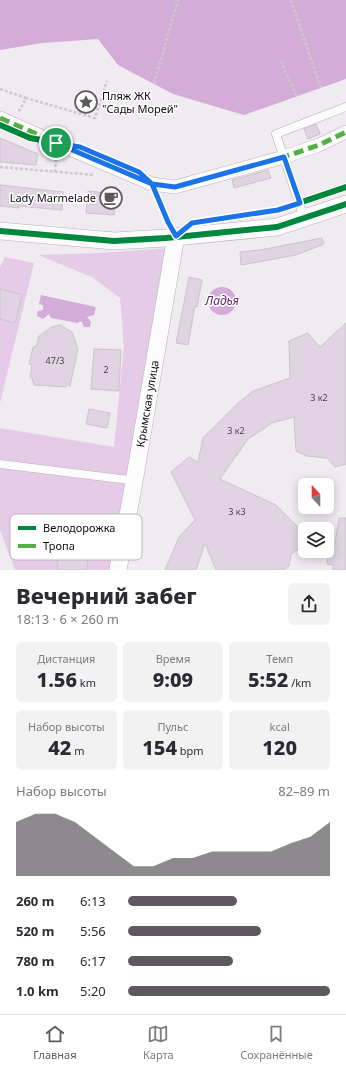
<!DOCTYPE html>
<html lang="ru">
<meta charset="utf-8">
<style>
body{margin:0;font-family:"Noto Sans",sans-serif;background:#f2f2f3;color:#2b2b33;height:100vh;display:flex;flex-direction:column;font-size:15px;white-space:nowrap}
*{box-sizing:border-box;margin:0}
p{font-size:13px;color:#7c7c81}
.icon{flex:none;width:22px;height:22px;fill:none;stroke:currentColor;stroke-width:2;stroke-linecap:round;stroke-linejoin:round}
.map{position:relative;height:570px;overflow:hidden}
.drawer{display:flex;flex-direction:column;background:#fff;flex:1}
.drawer>*{flex:none}
.needle{width:26px;rotate:339deg}
.buttons{position:absolute;left:298px;top:478px;display:grid;gap:8px}
.buttons a{display:grid;place-items:center;width:36px;height:36px;border-radius:6px;background:#fff;box-shadow:0 2px 10px #0003;font-size:20px}
.pin{position:absolute;display:grid;place-items:center;width:34px;height:34px;color:#fff;margin:-17px;border:2px solid #fff;border-radius:50%;box-shadow:0 1px 4px #0007}
.round{display:grid;place-items:center;flex:none;width:42px;height:42px;border-radius:6px;background:#f2f2f3}
.head{display:flex;align-items:center;justify-content:space-between;height:68px;padding:0 16px}
h1{font-size:22px;font-weight:800;line-height:30px}
.figures{display:grid;grid-template-columns:repeat(3,1fr);gap:6px;height:68px;padding:4px 16px}
.figures div{display:grid;align-content:center;border-radius:6px;background:#f2f2f3;text-align:center}
.figures b{font-size:20px;font-weight:800}
.figures small{font-size:11px;font-weight:400}
.figures p{font-size:11px}
.chart{height:112px;padding:8px 16px}
.chart p{display:flex;justify-content:space-between}
.chart svg{width:100%;height:72px;margin-top:4px;fill:#5e595e;opacity:.7}
ul{padding:0 16px;list-style:none;font-size:13px}
li{display:grid;grid-template-columns:64px 48px 1fr;align-items:center;height:30px}
li i{height:10px;border-radius:5px;background:#5e595e}
.tab-bar{display:flex;justify-content:space-around;align-items:center;height:56px;border-top:1px solid #e1e1e2;background:#fff;font-size:11px;color:#7c7c81}
.tab-bar a{display:grid;justify-items:center;gap:2px}
.tab-bar .on{color:#5e595e}
.map>svg:first-child{display:block}
</style>
<div class="map">
<svg width="346" height="570" viewBox="0 0 346 570">
<rect width="100%" height="100%" fill="#f0eaf1"/>
<!-- green -->
<g fill="#e6cbe9">
<path d="M 169,248 L 127,570 L 15,570 L 0,530 L 0,428 L 114,447 L 124,346 L 120,298 L 92,277 L 38,255 L 100,253 Z"/>
<path d="M 5,257 L 34,263 L 0,403 L 0,267 Z"/>
</g>
<!-- water -->
<g fill="#d3acd7">
<path d="M 0,0 L 346,0 L 346,79 L 244,115 L 173,94 L 118,65 L 98,39 L 42,43 L 0,50 Z"/>
<circle cx="222" cy="301" r="14"/>
<path d="M 41,295 L 96,307 L 94,315 L 87,317 L 91,322 L 90,327 L 84,327 L 82,322 L 80,321 L 78,323 L 51,318 L 49,314 L 43,319 L 37,316 L 38,311 L 43,310 L 43,305 L 39,304 Z"/>
</g>
<!-- building -->
<g fill="#e0d4e2" stroke="#cac5ca">
<path d="M 316,124 L 320,134 L 308,139 L 304,129 Z"/>
<path d="M 0,138 L 38,154 L 36,165 L 0,162 Z"/>
<path d="M 268,170 L 271,178 L 234,188 L 232,180 Z"/>
<path d="M 0,185 L 63,192 L 62,210 L 19,206 L 19,208 L 0,206 Z"/>
<path d="M 88,191 L 116,194 L 114,215 L 86,213 Z"/>
<path d="M 322,238 L 324,244 L 296,255 L 241,265 L 240,252 L 260,250 Z"/>
<path d="M 189,277 L 202,280 L 197,307 L 195,306 L 188,345 L 176,343 Z"/>
<path d="M 0,289 L 22,295 L 15,323 L 0,319 Z"/>
<path d="M 346,323 L 346,464 L 335,467 L 327,458 L 306,456 L 296,451 L 294,417 L 272,423 L 248,439 L 220,479 L 276,505 L 296,525 L 305,542 L 305,545 L 291,554 L 289,566 L 284,570 L 216,570 L 205,543 L 196,570 L 165,570 L 179,537 L 195,520 L 171,472 L 189,457 L 198,462 L 203,438 L 238,403 L 253,391 L 290,378 L 289,341 L 308,333 L 320,347 Z"/>
<path d="M 60,325 L 72,332 L 78,349 L 70,386 L 68,385 L 66,387 L 34,385 L 32,378 L 30,377 L 32,365 L 29,364 L 33,347 L 36,347 L 39,336 L 52,327 Z"/>
<path d="M 94,349 L 121,350 L 119,391 L 91,389 Z"/>
<path d="M 89,409 L 110,413 L 107,428 L 86,424 Z"/>
<path d="M 339,518 L 346,518 L 346,570 L 333,570 L 333,565 L 327,564 L 329,543 L 335,543 Z"/>
<path d="M 60,527 L 90,529 L 87,570 L 57,570 Z"/>
</g>
<g fill="none" stroke-linecap="round" stroke-linejoin="round">
<!-- service casing -->
<g stroke="#b5b0b5" stroke-width="9">
<g id="service">
<path d="M 304,218 L 276,134 L 346,107"/>
<path d="M 0,464 L 129,480 L 134,482"/>
</g>
</g>
<!-- pedestrian casing -->
<g stroke="#b5b0b5" stroke-width="14">
<path id="pedestrian" d="M 0,118 L 56,143 L 152,184 L 175,187 L 284,157 L 319,145 L 346,132"/>
</g>
<!-- minor casing -->
<g stroke="#b5b0b5" stroke-width="18">
<g id="minor">
<path d="M 0,231 L 114,241 L 166,238 L 277,227 L 346,204"/>
<path id="s1" d="M 118,570 L 134,482 L 176,236"/>
</g>
</g>
<!-- path -->
<g stroke="#ccc9cc" stroke-width="2.5" stroke-dasharray="3 2" stroke-linecap="butt">
<path d="M 291,0 L 321,88"/>
<path d="M 281,61 L 297,97"/>
<path d="M 154,84 L 178,0"/>
<path d="M 0,89 L 26,98"/>
<path d="M 18,110 L 20,110 L 26,98 L 95,118 L 107,81"/>
<path d="M 0,167 L 94,175"/>
<path d="M 55,172 L 56,158"/>
</g>
<!-- service -->
<use href="#service" stroke="#fdfcfd" stroke-width="8"/>
<!-- pedestrian -->
<use href="#pedestrian" stroke="#fdfcfd" stroke-width="13"/>
<!-- minor -->
<use href="#minor" stroke="#fdfcfd" stroke-width="17"/>
<!-- quiet -->
<g stroke="#54b044" stroke-width="5" stroke-dasharray="10 5" stroke-linecap="butt">
<path d="M 0,118 L 41,136"/>
<path d="M 149,182 L 175,187 L 284,157 L 319,145 L 346,132"/>
</g>
<!-- cycleway casing -->
<g stroke="#fff" stroke-width="8">
<g id="cycleway">
<path d="M 0,125 L 30,138 L 80,147 L 139,172 L 152,184 L 167,222 L 176,236 L 192,223 L 278,210 L 346,187"/>
<path d="M 0,231 L 114,241 L 166,238 L 277,227 L 346,204"/>
</g>
</g>
<!-- cycleway -->
<use href="#cycleway" stroke="#00873e" stroke-width="6"/>
</g>
<g fill="none" stroke-linecap="round" stroke-linejoin="round">
<!-- route casing -->
<g stroke="#fff" stroke-width="8">
<path id="route" d="M 56,143 L 152,184 L 168,222 L 176,236 L 192,223 L 278,210 L 300,203 L 284,157 L 175,187 L 152,184 L 139,172 L 80,147 L 56,143"/>
</g>
<!-- route -->
<use href="#route" stroke="#1a73e8" stroke-width="5"/>
</g>
<!-- icons -->
<defs>
<g id="sight-ring" transform="scale(1.15)"><circle r="9.5" fill="#fff" stroke="#5e595e" stroke-width="1.5"/><path d="M0-6L1.8-2.2L6-1.7L2.9 1.2L3.7 5.4L0 3.3L-3.7 5.4L-2.9 1.2L-6-1.7L-1.8-2.2Z" fill="#5e595e"/></g>
<g id="cafe-ring" transform="scale(1.15)"><circle r="9.5" fill="#fff" stroke="#5e595e" stroke-width="1.5"/><path d="M-5.5-4.5H6V0H3Q3 3.5 0 3.5H-2.5Q-5.5 3.5-5.5 0ZM3-3.2v2h1.7v-2ZM-6 4.5H4V6H-6Z" fill="#5e595e"/></g>
</defs>
<g fill-rule="evenodd">
<use href="#sight-ring" x="86" y="102"/>
<use href="#cafe-ring" x="111" y="198"/>
</g>
<g text-anchor="middle" stroke-width="3" stroke-linejoin="round" paint-order="stroke">
<!-- number labels -->
<g font-size="9" fill="#463f46">
<text x="55" y="364">47/3</text>
<text x="106" y="373">2</text>
<text x="319" y="401">3 к2</text>
<text x="236" y="434">3 к2</text>
<text x="237" y="515">3 к3</text>
</g>
<!-- poi labels -->
<g font-size="11" fill="#0f0b0f" stroke="#fff" text-anchor="start">
<text x="102" y="100">Пляж ЖК<tspan x="102" dy="13">"Сады Морей"</tspan></text>
<text x="96" y="202" text-anchor="end">Lady Marmelade</text>
</g>
<!-- street labels -->
<g font-size="11" fill="#0f0b0f" stroke="#fff">
<text dy="4" stroke="none"><textPath href="#s1" startOffset="169">Крымская улица</textPath></text>
</g>
<!-- water labels -->
<g font-size="12" font-style="italic" fill="#66266e" stroke="#fff">
<text x="222" y="305">Ладья</text>
</g>
</g>
<!-- legend -->
<rect x="10" y="514" width="132" height="46" rx="6" fill="#fff" stroke="#b7b6b7" stroke-width="1"/>
<rect x="18" y="526" width="18" height="4" fill="#00873e"/>
<rect x="18" y="544" width="18" height="4" fill="#54b044"/>
<g font-size="11" fill="#0f0b0f">
<text x="43" y="532">Велодорожка</text>
<text x="43" y="550">Тропа</text>
</g>
</svg>
<div class="buttons">
<a><svg class="needle" viewBox="-14 -14 28 28"><path d="M0-13l5 13h-10z" fill="#e53935"/><path d="M0 13l5-13h-10z" fill="#7c7c81"/></svg></a>
<a><svg class="icon" aria-label="layers" viewBox="0 0 24 24"><path d="M12 4l9 5-9 5-9-5zM3 14l9 5 9-5"/></svg></a>
</div>
<div class="pin" style="left:56px;top:143px;background:#1e9e55"><svg class="icon" aria-label="arrive" viewBox="0 0 24 24"><path d="M6 21V4h12l-3 4 3 4H6"/></svg></div>
</div>
<section class="drawer">
<div class="head"><div><h1>Вечерний забег</h1><p>18:13 · 6 × 260 m</p></div><a class="round"><svg class="icon" aria-label="share" viewBox="0 0 24 24"><path d="M12 15V3M7 8l5-5 5 5M5 13v7h14v-7"/></svg></a></div>
<div class="figures">
<div><p>Дистанция</p><b>1.56<small> km</small></b></div>
<div><p>Время</p><b>9:09</b></div>
<div><p>Темп</p><b>5:52<small> /km</small></b></div>
</div>
<div class="figures">
<div><p>Набор высоты</p><b>42<small> m</small></b></div>
<div><p>Пульс</p><b>154<small> bpm</small></b></div>
<div><p>kcal</p><b>120</b></div>
</div>
<div class="chart"><p><span>Набор высоты</span>82–89 m</p>
<svg viewBox="0 0 160 44" preserveAspectRatio="none"><path d="M0 44V11L10 6L20 6L30 11L40 20L50 29L60 38L70 38L80 33L90 33L100 29L110 29L120 29L130 29L140 24L150 20L160 11V44z"/></svg>
</div>
<ul>
<li><b>260 m</b>6:13<i style="width:54%"></i></li>
<li><b>520 m</b>5:56<i style="width:66%"></i></li>
<li><b>780 m</b>6:17<i style="width:52%"></i></li>
<li><b>1.0 km</b>5:20<i style="width:100%"></i></li>
</ul>
</section>
<nav class="tab-bar">
<a class="on"><svg class="icon" aria-label="home" viewBox="0 0 24 24"><path d="M3 11l9-7 9 7M6 9v11h12V9"/></svg>Главная</a>
<a><svg class="icon" aria-label="map" viewBox="0 0 24 24"><path d="M3 6l6-2 6 2 6-2v14l-6 2-6-2-6 2zM9 4v14M15 6v14"/></svg>Карта</a>
<a><svg class="icon" aria-label="saved" viewBox="0 0 24 24"><path d="M7 4h10v16l-5-4-5 4z"/></svg>Сохранённые</a>
</nav>
